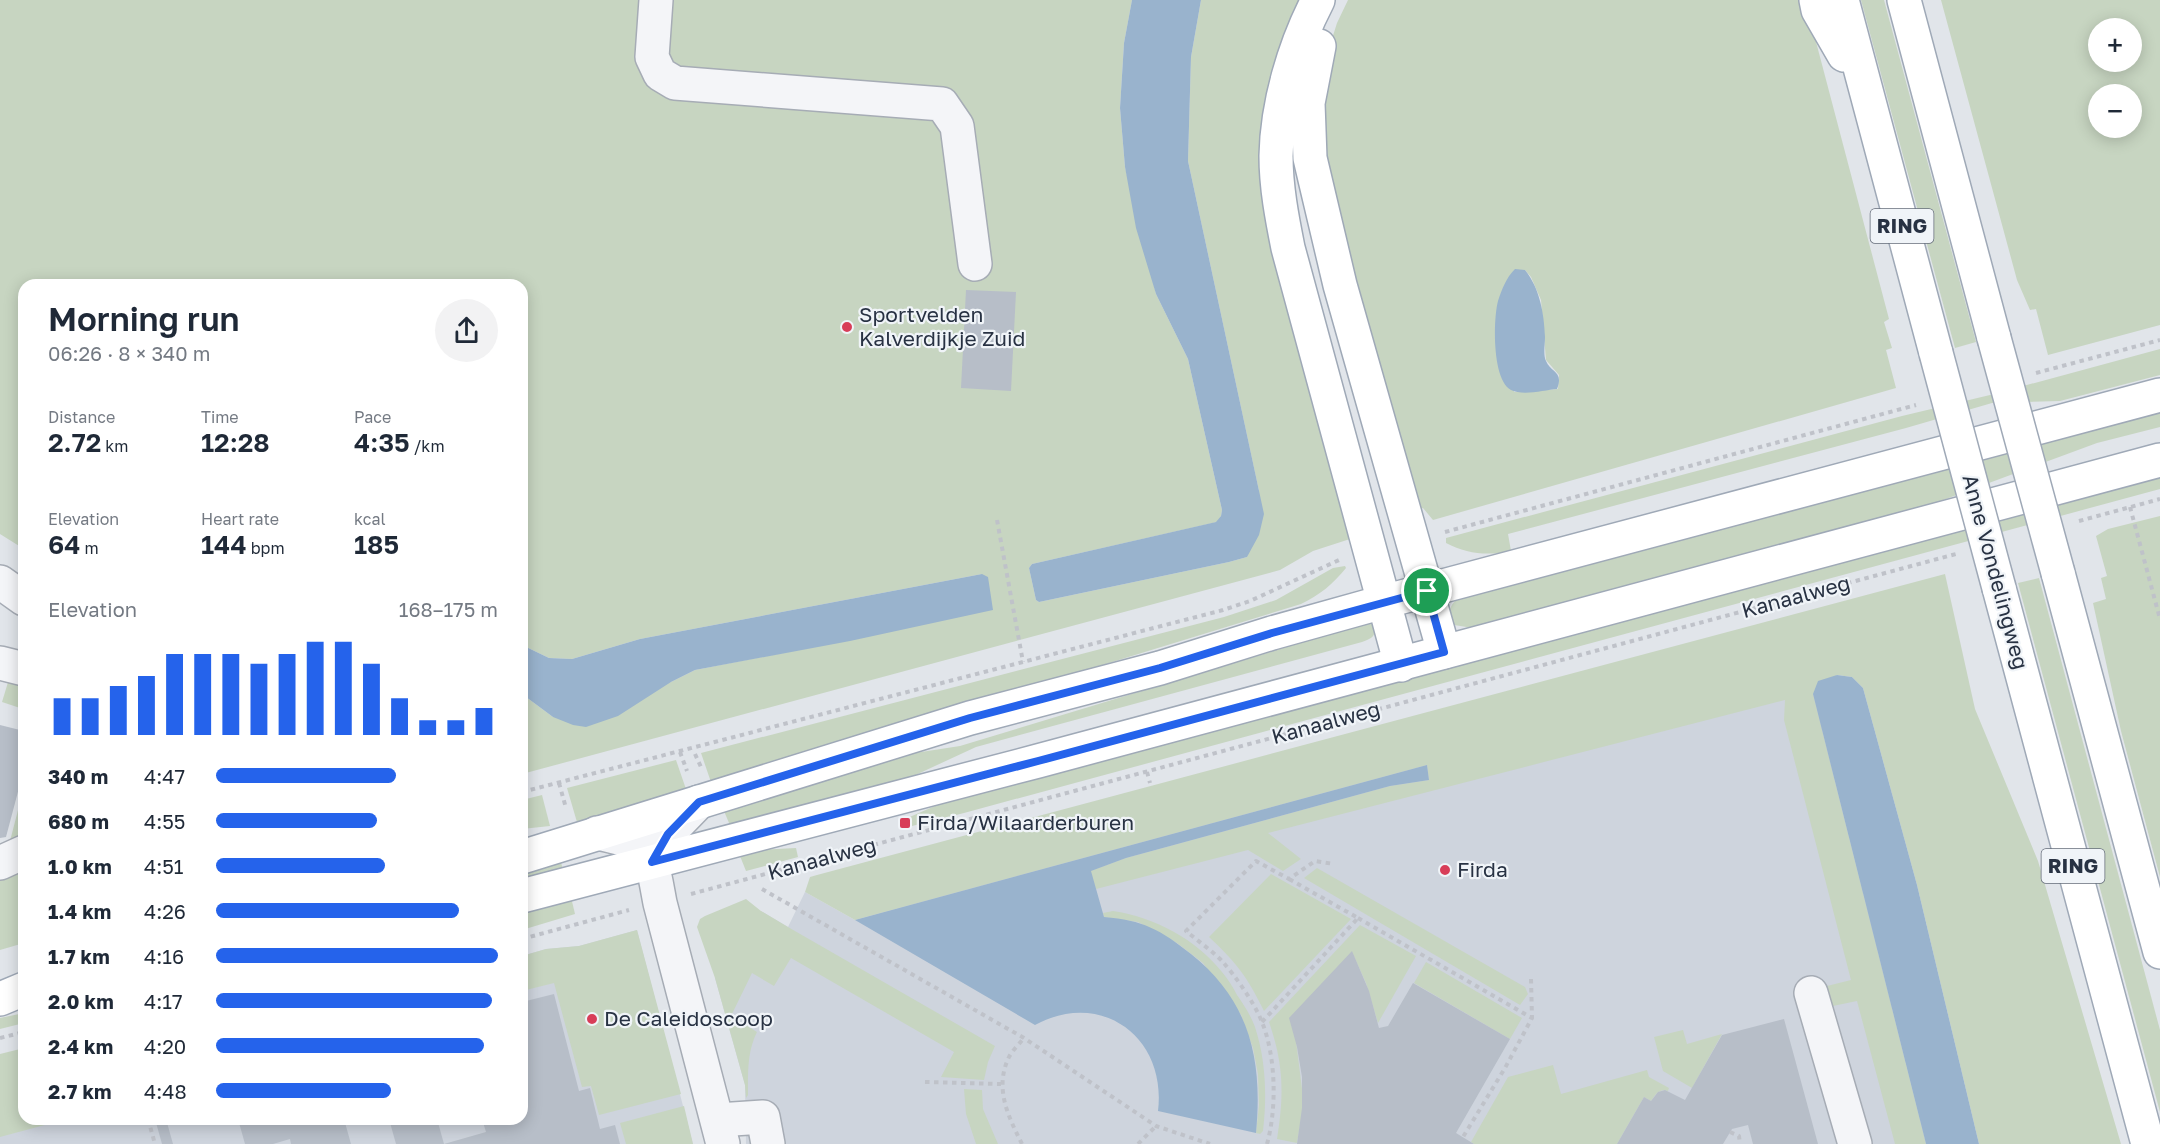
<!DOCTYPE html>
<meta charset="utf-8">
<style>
body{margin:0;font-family:"Golos Text",sans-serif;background:#f2f2f3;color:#1f2937;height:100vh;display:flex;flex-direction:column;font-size:22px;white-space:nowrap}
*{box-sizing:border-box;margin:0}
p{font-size:20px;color:#747a83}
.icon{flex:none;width:33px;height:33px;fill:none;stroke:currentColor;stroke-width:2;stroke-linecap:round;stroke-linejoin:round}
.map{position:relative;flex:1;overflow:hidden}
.sheet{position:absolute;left:18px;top:279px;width:510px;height:846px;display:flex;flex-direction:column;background:#fff;border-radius:18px;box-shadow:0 3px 15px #0003}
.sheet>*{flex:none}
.fabs{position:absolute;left:2088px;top:18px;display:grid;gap:12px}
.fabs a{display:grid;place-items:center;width:54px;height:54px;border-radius:50%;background:#fff;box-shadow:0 3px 15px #0003;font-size:30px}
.pin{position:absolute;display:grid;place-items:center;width:51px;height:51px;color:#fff;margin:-26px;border:3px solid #fff;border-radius:50%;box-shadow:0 2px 6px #0007}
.round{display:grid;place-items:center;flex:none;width:63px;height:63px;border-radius:32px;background:#f2f2f3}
.summary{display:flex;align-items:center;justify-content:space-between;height:102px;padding:0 30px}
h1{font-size:33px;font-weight:600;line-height:45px}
.metrics{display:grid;grid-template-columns:repeat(3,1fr);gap:9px;height:102px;padding:6px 30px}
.metrics div{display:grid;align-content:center}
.metrics b{font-size:26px;font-weight:600}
.metrics small{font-size:16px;font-weight:400}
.metrics p{font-size:16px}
.chart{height:168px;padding:12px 30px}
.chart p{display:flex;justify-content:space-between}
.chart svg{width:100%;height:108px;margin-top:6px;stroke:#2563eb;stroke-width:6}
ul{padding:0 30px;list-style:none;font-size:20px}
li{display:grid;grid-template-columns:96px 72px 1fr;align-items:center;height:45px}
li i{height:15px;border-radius:8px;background:#2563eb}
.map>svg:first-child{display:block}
</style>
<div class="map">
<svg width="2160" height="1144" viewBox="0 0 2160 1144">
<rect width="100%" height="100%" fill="#e1e5ea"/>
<!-- built -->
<g fill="#ced4dd">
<path d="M 1811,612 L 1926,1144 L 746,1144 L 745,1085 L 715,978 L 761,911 L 788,927 L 805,892 L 855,920 L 1082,856 Z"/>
<path d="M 637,930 L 693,1144 L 0,1144 L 0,1087 L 24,1119 L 522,1119 L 522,956 L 546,949 L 579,946 Z"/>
</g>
<!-- green -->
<g fill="#c7d5c1" fill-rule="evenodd">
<path d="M 0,0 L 1132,0 L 1124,43 L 1120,108 L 1125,167 L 1156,294 L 1188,359 L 1222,510 L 1221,516 L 1217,522 L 1032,564 L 1029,568 L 1036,600 L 1039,602 L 1229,562 L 1247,557 L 1259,491 L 1188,161 L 1191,57 L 1201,0 L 1305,0 L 1270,112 L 1350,539 L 1313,551 L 1280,570 L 522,774 L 522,694 L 553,717 L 671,682 L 695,670 L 860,638 L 982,574 L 640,639 L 572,659 L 549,658 L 522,645 L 522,285 L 24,285 L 24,549 L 0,534 Z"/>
<path d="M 1348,0 L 1805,0 L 1889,319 L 1884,322 L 1892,348 L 1886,350 L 1896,388 L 1433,520 L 1423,508 L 1419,510 L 1404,477 L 1317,123 L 1325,61 L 1337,23 ZM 1525,270 L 1531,277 L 1541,300 L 1546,360 L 1559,375 L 1558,389 L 1514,392 Z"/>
<path d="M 1861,0 L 1884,0 L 1976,342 L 1955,348 Z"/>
<path d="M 1941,0 L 2160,0 L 2160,325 L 2048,355 L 2036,309 L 2030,310 L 2017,280 ZM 2132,28 L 2132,62 L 2098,62 L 2098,28 ZM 2132,94 L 2132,128 L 2098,128 L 2098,94 Z"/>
<path d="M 2160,349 L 2160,375 L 2060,401 L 1992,403 L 1906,428 L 1508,534 L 1511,551 C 1488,556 1467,554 1446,543 L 1446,538 L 1902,416 L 1990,395 Z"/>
<path d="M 2160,410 L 2160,427 L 2097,443 L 1900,516 L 1473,628 L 1454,625 L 1449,621 C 1449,609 1450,604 1460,597 Z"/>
<path d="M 2160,478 L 2160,489 L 964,813 L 908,827 L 905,819 L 965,793 L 1044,777 Z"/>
<path d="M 2160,516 L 2160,877 L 2121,731 L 2093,603 L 2106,599 L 2101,578 L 2107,576 L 2096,536 L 2108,529 Z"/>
<path d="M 1345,566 L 1346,568 C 1333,584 1320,595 1301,604 L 1014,692 L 713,788 L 701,753 L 1224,617 L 1276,600 L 1333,568 Z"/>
<path d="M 1945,574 L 1975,709 L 2038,861 L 2121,1144 L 1979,1144 L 1917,885 L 1863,688 L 1852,677 L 1837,675 L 1813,694 L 1926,1144 L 1895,1144 L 1857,1001 L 1828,1007 L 1823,987 L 1851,980 L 1784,720 L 1785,700 L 1268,833 L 1301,859 L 1283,871 L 1248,850 L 1096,889 L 1090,871 L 1126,858 L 1390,786 L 1429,780 L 1427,765 L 855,920 L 805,892 L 810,877 L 817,875 Z"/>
<path d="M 2039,578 L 2160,1030 L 2160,1112 L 2018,583 Z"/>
<path d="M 1366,623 L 1375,625 C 1376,636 1373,638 1362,642 L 976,747 L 881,791 L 732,830 L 721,804 L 863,761 L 960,746 Z"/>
<path d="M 9,679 L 24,681 L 24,721 L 20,720 L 23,709 L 2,702 Z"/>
<path d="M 676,760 L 688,795 L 579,829 L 567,788 Z"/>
<path d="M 24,787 L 24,842 L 0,852 L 0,844 L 10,841 Z"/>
<path d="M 542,795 L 550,826 L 522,829 L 522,800 Z"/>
<path d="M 796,848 L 798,857 L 746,871 L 738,851 Z"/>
<path d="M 559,856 L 565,876 L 522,888 L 522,867 Z"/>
<path d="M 1317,868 L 1525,987 L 1528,994 L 1520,1005 L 1304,878 Z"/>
<path d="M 18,870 L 24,890 L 24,943 L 0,950 L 0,880 Z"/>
<path d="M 1271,874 L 1351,919 L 1264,1011 C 1248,978 1237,963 1209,937 Z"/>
<path d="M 570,893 L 575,914 L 522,930 L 522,906 Z"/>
<path d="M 746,899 L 761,911 L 788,927 L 995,1046 L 988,1062 L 984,1080 L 941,1077 L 954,1052 L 791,958 L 774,986 L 752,973 L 731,1016 L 757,1032 C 747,1052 748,1073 748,1095 L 746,1098 L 745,1085 L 715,978 L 697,927 L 700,919 L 705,916 Z"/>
<path d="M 1113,911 C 1154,917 1196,939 1222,972 C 1228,979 1233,987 1237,995 C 1244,1005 1251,1016 1255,1027 C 1266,1061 1267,1096 1263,1131 L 1260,1134 L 1256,1133 L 1259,1105 L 1258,1074 L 1253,1048 L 1241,1015 L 1203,963 L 1177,943 L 1138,922 L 1104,917 L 1103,913 Z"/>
<path d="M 1360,925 L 1416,956 L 1378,1023 L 1366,983 L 1352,952 L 1296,1041 L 1302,1089 L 1302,1114 L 1297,1143 L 1277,1139 C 1284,1095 1284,1065 1269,1022 Z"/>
<path d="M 637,930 L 681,1094 L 599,1115 L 591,1086 L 582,1087 L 554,983 L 522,991 L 522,956 L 546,949 L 579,946 Z"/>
<path d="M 1426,962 L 1522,1018 L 1510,1039 L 1414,983 Z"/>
<path d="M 24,1013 L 24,1023 L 0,1029 L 0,1018 Z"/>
<path d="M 1683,1030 L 1687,1044 L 1722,1034 L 1692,1088 L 1663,1071 L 1654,1037 Z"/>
<path d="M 24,1048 L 24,1119 L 67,1119 L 0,1137 L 0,1054 Z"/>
<path d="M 1553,1065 L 1561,1094 L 1647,1070 L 1649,1077 L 1669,1088 L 1668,1091 C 1659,1088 1656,1094 1651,1101 L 1644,1097 L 1617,1144 L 1474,1144 L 1471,1142 L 1508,1077 Z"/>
<path d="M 964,1089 L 982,1090 L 983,1109 L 998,1144 L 976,1144 L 966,1114 Z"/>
<path d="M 684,1106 L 693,1144 L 626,1144 L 620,1123 Z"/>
</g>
<!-- water -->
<g fill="#99b3cd">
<path d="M 1132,0 L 1201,0 L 1191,57 L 1188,161 L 1264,514 L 1259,535 L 1247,557 L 1229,562 L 1039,602 L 1036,600 L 1029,568 L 1032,564 L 1216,522 L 1221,516 L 1222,510 L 1188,359 L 1156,294 L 1136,228 L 1125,167 L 1120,108 L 1124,43 Z"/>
<path d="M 1515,269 L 1525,270 C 1540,289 1544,313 1545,337 C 1545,344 1543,355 1546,361 C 1551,373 1564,371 1557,389 C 1545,390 1523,396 1511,390 C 1492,380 1493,320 1498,301 C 1502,289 1506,278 1515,269 Z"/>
<path d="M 982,574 L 988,577 L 993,610 L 850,641 L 695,670 L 671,682 L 618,716 L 586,727 L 573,725 L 553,717 L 522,694 L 522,645 L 549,658 L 572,659 L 640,639 Z"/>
<path d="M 1837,675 L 1852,677 L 1863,688 L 1917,885 L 1979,1144 L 1926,1144 L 1813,694 L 1818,681 Z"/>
<path d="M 1427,765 L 1429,780 L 1390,786 L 1126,858 L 1091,871 L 1104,917 C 1143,920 1161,930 1191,954 C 1250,1001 1263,1060 1256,1133 L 1158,1111 C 1167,1037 1101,989 1035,1025 L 855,920 Z"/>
</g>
<!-- building -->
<g fill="#b7bec8">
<path d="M 966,290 L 1016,292 L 1011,391 L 961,388 Z"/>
<path d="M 0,725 L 24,731 L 24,769 L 6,837 L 0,838 Z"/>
<path d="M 1352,951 L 1369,991 L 1379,1028 L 1388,1026 L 1413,983 L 1510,1039 L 1456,1133 L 1474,1144 L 1297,1144 L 1302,1108 L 1302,1077 L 1297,1047 L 1289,1018 Z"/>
<path d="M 554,994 L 579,1091 L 590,1088 L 600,1129 L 615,1125 L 620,1144 L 444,1144 L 486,1132 L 482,1119 L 522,1119 L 522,1002 Z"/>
<path d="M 1784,1019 L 1818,1144 L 1753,1144 L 1748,1125 L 1732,1129 L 1723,1144 L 1617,1144 L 1644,1097 L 1651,1101 L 1658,1092 L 1665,1090 L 1685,1100 L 1722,1035 Z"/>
<path d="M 155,1119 L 166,1119 L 173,1144 L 162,1144 Z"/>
<path d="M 238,1119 L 344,1119 L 351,1144 L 291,1144 L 290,1139 L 273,1144 L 245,1144 Z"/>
<path d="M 389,1119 L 437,1119 L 444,1144 L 396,1144 Z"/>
</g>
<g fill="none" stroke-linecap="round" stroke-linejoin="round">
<!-- minor casing -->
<g stroke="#a6acb5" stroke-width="36">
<g id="minor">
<path d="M 656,0 L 652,57 L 660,74 L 675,83 L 942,104 L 957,126 L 975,264"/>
<path d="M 0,582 L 24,599"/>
<path d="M 0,663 L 24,669"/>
<path d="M 597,833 C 653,844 650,850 660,903 L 723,1144"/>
<path d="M 652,862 L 668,834 L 699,802"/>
<path d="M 0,863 L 24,852"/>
<path d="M 1811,993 L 1855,1144"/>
<path d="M 718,1120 L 763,1117 L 768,1144"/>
</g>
</g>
<!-- major casing -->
<g stroke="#9fa9b7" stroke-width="36">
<g id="major">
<path d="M 1318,0 C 1294,46 1277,104 1276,156 C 1276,187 1282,218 1288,248 L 1401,665"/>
<path d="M 1816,0 L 1818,10 L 1844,55"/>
<path d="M 1842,0 L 1936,353"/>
<path d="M 1904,0 L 1994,338"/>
<path d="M 1319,46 L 1308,103 L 1310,158 L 1340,285 L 1444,652"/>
<path d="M 2058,573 L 2160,952"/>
<path d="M 1999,588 L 2148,1144"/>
<path d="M 522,857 L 970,718 L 1160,668 L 1272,633 L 1383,602 L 2160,395"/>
<path d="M 522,896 L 1038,761 L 2160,460"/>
<path d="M 0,999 L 24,989"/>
</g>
</g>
<!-- path -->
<g stroke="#bfc2c9" stroke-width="4" stroke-dasharray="4.5 4.5" stroke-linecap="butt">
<path d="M 2036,373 L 2160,340"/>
<path d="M 2130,507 L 2160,619"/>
<path d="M 997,520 L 1023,662"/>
<path d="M 2079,521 L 2160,499"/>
<path d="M 1445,532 L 1916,405"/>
<path d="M 680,752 L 687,771"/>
<path d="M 695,754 L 701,767"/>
<path d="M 1147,772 L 1150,783"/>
<path d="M 559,783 L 566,808"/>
<path d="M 522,792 L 1223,610 L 1250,601 L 1339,560"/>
<path d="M 762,889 L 1024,1038 L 1156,1126 L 1210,1144"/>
<path d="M 691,894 L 1956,554"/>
<path d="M 1358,918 L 1532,1018 L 1505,1068 L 1463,1137"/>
<path d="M 522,939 L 629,910"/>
<path d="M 1531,979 L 1532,1018"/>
<path d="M 1262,1022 L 1358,918 L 1289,879"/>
<path d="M 0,1038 L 24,1032"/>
<path d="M 925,1082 L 1001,1084"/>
<path d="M 148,1119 L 155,1144"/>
<path d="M 1730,1132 L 1739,1136 L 1740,1144"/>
<path d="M 1022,1144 C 1008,1116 994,1088 1009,1057 C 1012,1051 1019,1044 1024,1038"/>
<path d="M 1138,1144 L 1156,1126"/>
<path d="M 1267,1144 C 1277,1108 1276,1057 1262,1022 C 1254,1002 1236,977 1222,961 C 1211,950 1198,941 1186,931 L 1256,861 L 1289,879 L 1315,861 L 1334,864"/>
</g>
<!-- minor -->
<use href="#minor" stroke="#f4f5f8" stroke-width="33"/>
<!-- major -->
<use href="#major" stroke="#fff" stroke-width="33"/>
<!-- major-bridge casing -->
<g stroke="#9fa9b7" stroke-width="36" stroke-linecap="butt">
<g id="major-bridge">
<path d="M 1994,338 L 2058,573"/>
<path d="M 1936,353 L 1999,588"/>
</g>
</g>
<!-- major-bridge -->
<use href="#major-bridge" stroke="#fff" stroke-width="33"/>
</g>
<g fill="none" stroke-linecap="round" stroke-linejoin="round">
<!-- route casing -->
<g stroke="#fff" stroke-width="12">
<path id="route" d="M 1427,591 L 1444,652 L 1038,761 L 652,862 L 668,834 L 699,802 L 970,718 L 1160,668 L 1272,633 Z"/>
</g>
<!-- route -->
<use href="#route" stroke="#2563eb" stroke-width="8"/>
</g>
<!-- markers -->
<g fill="#d83d58" stroke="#f0f4f8" stroke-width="2">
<circle cx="847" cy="327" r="6"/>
<rect x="899" y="817" width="12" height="12" rx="3"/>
<circle cx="1445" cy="870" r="6"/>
<circle cx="592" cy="1019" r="6"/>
</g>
<g text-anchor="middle" stroke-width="4.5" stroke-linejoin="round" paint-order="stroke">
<!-- shield labels -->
<g fill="#f0f4f8" stroke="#646c79" stroke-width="1.5">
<rect x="1870.5" y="209" width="63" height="34" rx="4.5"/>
<rect x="2041.5" y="849" width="63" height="34" rx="4.5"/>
</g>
<g font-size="20" font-weight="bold" fill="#283243">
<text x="1902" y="233">RING</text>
<text x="2073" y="873">RING</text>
</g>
<!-- poi labels -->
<g font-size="21" fill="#283243" stroke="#f0f4f8" text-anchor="start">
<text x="859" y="322">Sportvelden<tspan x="859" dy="24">Kalverdijkje Zuid</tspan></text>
<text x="917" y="830">Firda/Wilaarderburen</text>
<text x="1457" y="877">Firda</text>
<text x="604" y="1026">De Caleidoscoop</text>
</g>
<!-- street labels -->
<g font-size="21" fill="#283243" stroke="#f0f4f8">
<text transform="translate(1995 572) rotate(75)" y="7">Anne Vondelingweg</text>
<text transform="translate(1796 597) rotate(-15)" y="7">Kanaalweg</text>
<text transform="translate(1326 723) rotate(-15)" y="7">Kanaalweg</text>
<text transform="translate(822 859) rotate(-15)" y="7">Kanaalweg</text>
</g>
</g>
</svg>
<div class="fabs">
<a>+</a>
<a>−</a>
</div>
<div class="pin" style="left:1427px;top:591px;background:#1e9e55"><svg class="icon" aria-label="arrive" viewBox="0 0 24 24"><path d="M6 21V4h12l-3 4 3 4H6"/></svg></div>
<section class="sheet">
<div class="summary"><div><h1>Morning run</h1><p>06:26 · 8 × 340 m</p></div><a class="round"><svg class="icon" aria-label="share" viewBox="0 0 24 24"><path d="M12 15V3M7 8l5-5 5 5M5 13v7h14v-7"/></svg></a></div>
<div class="metrics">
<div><p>Distance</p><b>2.72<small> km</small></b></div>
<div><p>Time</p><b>12:28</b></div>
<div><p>Pace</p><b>4:35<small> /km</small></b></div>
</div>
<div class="metrics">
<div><p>Elevation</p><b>64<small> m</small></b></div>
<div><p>Heart rate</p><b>144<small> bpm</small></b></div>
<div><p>kcal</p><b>185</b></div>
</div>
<div class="chart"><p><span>Elevation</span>168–175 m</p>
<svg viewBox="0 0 160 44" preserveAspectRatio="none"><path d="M5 44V29M15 44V29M25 44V24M35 44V20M45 44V11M55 44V11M65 44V11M75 44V15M85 44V11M95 44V6M105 44V6M115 44V15M125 44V29M135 44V38M145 44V38M155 44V33"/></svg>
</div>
<ul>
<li><b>340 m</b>4:47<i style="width:64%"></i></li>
<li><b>680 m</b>4:55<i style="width:57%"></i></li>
<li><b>1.0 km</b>4:51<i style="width:60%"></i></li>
<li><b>1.4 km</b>4:26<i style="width:86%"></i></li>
<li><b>1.7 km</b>4:16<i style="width:100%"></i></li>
<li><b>2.0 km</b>4:17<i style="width:98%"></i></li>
<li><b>2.4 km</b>4:20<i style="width:95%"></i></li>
<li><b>2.7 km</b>4:48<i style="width:62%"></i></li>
</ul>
</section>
</div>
